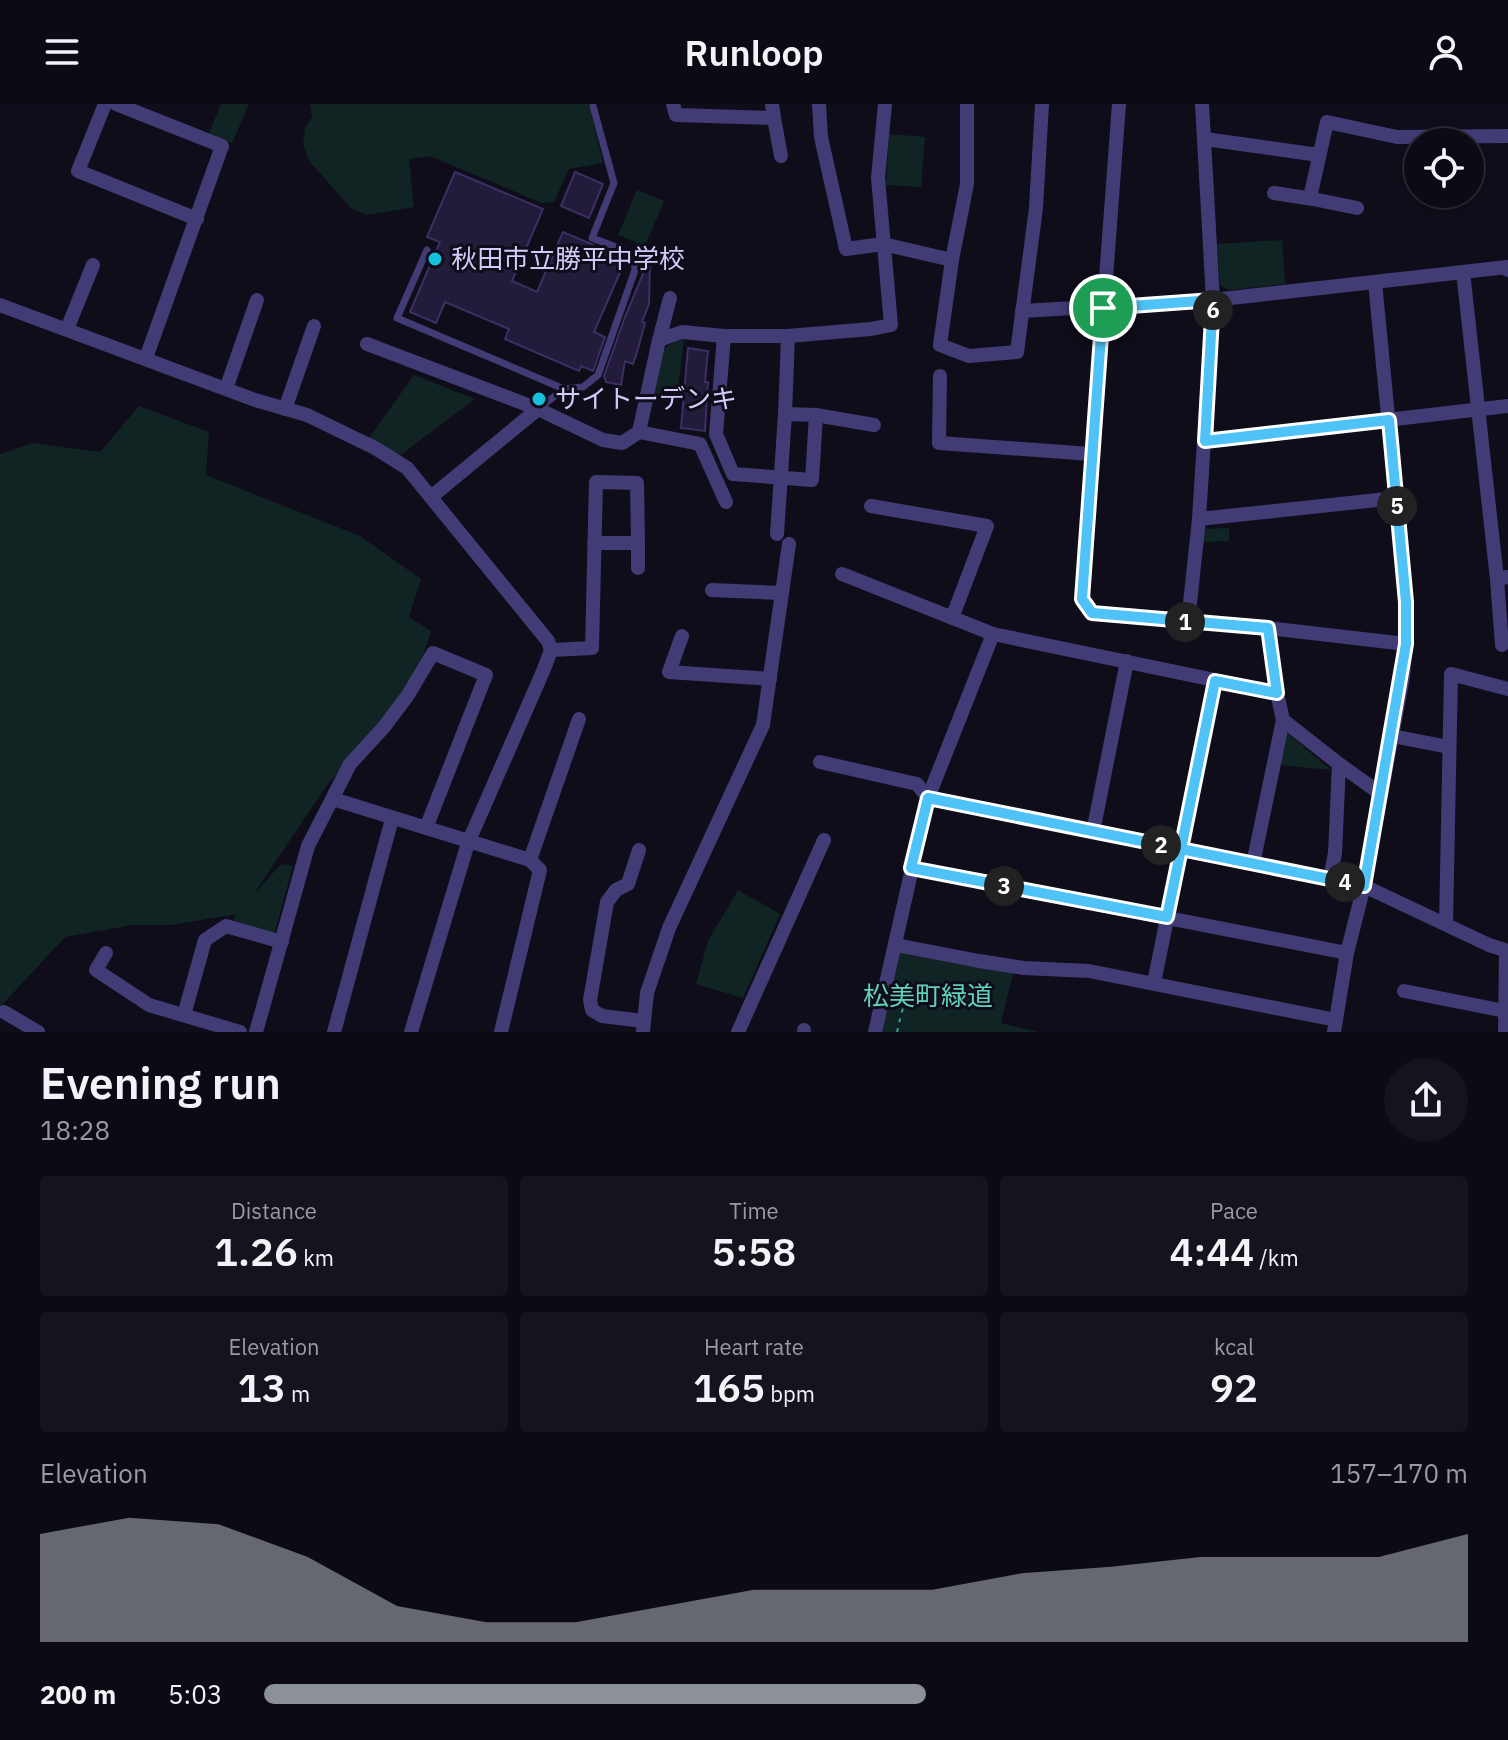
<!DOCTYPE html>
<meta charset="utf-8">
<style>
body{margin:0;font-family:"IBM Plex Sans","Noto Sans JP",sans-serif;background:#15131d;color:#f1f3f6;height:100vh;display:flex;flex-direction:column;font-size:30px;white-space:nowrap}
*{box-sizing:border-box;margin:0}
p{font-size:26px;color:#9a9aa0}
.icon{flex:none;width:44px;height:44px;fill:none;stroke:currentColor;stroke-width:2;stroke-linecap:round;stroke-linejoin:round}
.map{position:relative;height:928px;overflow:hidden}
.panel{display:flex;flex-direction:column;background:#0c0a14;flex:1}
.panel>*{flex:none}
.controls{position:absolute;left:1404px;top:24px;display:grid;gap:16px}
.controls a{display:grid;place-items:center;width:80px;height:80px;border-radius:50%;background:#0c0a14;box-shadow:0 2px 6px #0004,0 0 0 2px #2c2b34;font-size:40px}
.pin{position:absolute;display:grid;place-items:center;width:68px;height:68px;color:#fff;margin:-34px;border:4px solid #fff;border-radius:50%;box-shadow:0 2px 8px #0007}
.km{position:absolute;width:40px;height:40px;margin:-20px;border-radius:50%;background:#222;color:#fff;font-size:22px;line-height:40px;text-align:center}
.round{display:grid;place-items:center;flex:none;width:84px;height:84px;border-radius:42px;background:#15131d}
.headline{display:flex;align-items:center;justify-content:space-between;height:136px;padding:0 40px}
h1{font-size:44px;font-weight:600;line-height:60px}
.stats{display:grid;grid-template-columns:repeat(3,1fr);gap:12px;height:136px;padding:8px 40px}
.stats div{display:grid;align-content:center;border-radius:8px;background:#15131d;text-align:center}
.stats b{font-size:40px;font-weight:600}
.stats small{font-size:22px;font-weight:400}
.stats p{font-size:22px}
.chart{height:224px;padding:16px 40px}
.chart p{display:flex;justify-content:space-between}
.chart svg{width:100%;height:144px;margin-top:8px;fill:#8c9099;opacity:.7}
ul{padding:0 40px;list-style:none;font-size:26px}
li{display:grid;grid-template-columns:128px 96px 1fr;align-items:center;height:60px}
li i{height:20px;border-radius:10px;background:#8c9099}
header{display:flex;justify-content:space-between;align-items:center;height:104px;padding:0 40px;background:#0c0a14;font-size:36px;font-weight:600}
.map>svg:first-child{display:block}
</style>
<header><svg class="icon" aria-label="menu" viewBox="0 0 24 24"><path d="M4 6h16M4 12h16M4 18h16"/></svg>Runloop<svg class="icon" aria-label="person" viewBox="0 0 24 24"><circle cx="12" cy="8" r="4"/><path d="M4 21q1-7 8-7t8 7"/></svg></header>
<div class="map">
<svg width="1508" height="928" viewBox="0 0 1508 928">
<rect width="100%" height="100%" fill="#100d1a"/>
<!-- green -->
<g fill="#102424">
<path d="M 221,0 L 249,0 L 232,39 L 209,29 Z"/>
<path d="M 310,0 L 589,0 L 603,59 L 569,65 L 554,98 L 542,99 L 430,52 L 409,55 L 414,103 L 367,111 L 351,104 L 309,57 L 303,40 L 305,24 L 312,13 Z"/>
<path d="M 889,30 L 925,33 L 921,83 L 886,81 Z"/>
<path d="M 637,86 L 664,97 L 645,142 L 618,131 Z"/>
<path d="M 1282,136 L 1285,180 L 1229,186 L 1220,181 L 1217,140 Z"/>
<path d="M 684,236 L 676,299 L 651,294 C 655,271 653,239 684,236 Z"/>
<path d="M 414,271 L 475,295 L 398,353 L 369,334 Z"/>
<path d="M 139,302 L 209,328 L 206,371 L 360,432 L 421,475 L 409,513 L 431,527 L 418,567 L 386,616 L 327,681 L 253,791 L 281,760 L 293,762 L 274,831 L 233,816 L 237,810 L 171,821 L 132,821 L 65,833 L 0,903 L 0,350 L 33,339 L 100,348 Z"/>
<path d="M 1229,424 L 1229,437 L 1201,438 L 1201,425 Z"/>
<path d="M 1286,628 L 1331,666 L 1280,661 Z"/>
<path d="M 738,786 L 780,810 L 743,894 L 696,880 L 708,837 Z"/>
<path d="M 899,848 L 952,859 L 1013,869 L 1001,919 L 1038,928 L 880,928 Z"/>
</g>
<!-- building -->
<g fill="#221b39" stroke="#3b2f63" stroke-width="2">
<path d="M 455,68 L 543,105 L 512,177 L 537,188 L 563,128 L 618,151 L 625,157 L 594,228 L 605,233 L 593,267 L 581,262 L 579,267 L 505,235 L 509,225 L 445,198 L 436,219 L 410,208 L 440,138 L 427,133 Z"/>
<path d="M 575,68 L 603,80 L 589,114 L 561,102 Z"/>
<path d="M 647,160 L 650,160 L 649,200 L 642,218 L 645,219 L 638,245 L 633,260 L 625,257 L 621,281 L 606,278 L 604,272 L 625,213 Z"/>
<path d="M 688,244 L 708,247 L 705,278 L 708,278 L 705,327 L 681,324 Z"/>
</g>
<g fill="none" stroke-linecap="round" stroke-linejoin="round">
<!-- path -->
<path stroke="#38a19f" stroke-width="2" stroke-dasharray="4 6" stroke-linecap="butt" d="M 897,928 C 900,917 902,899 911,891 C 924,877 970,885 988,887"/>
<!-- service -->
<g stroke="#413c75" stroke-width="7">
<path d="M 427,146 L 397,214 L 564,285 L 538,305"/>
<path d="M 564,285 L 583,283 L 598,271 L 635,166 C 635,145 609,141 592,134 L 614,79 L 593,2"/>
</g>
<!-- minor -->
<g stroke="#413c75" stroke-width="14">
<path d="M 105,0 L 78,67 L 197,115"/>
<path d="M 116,0 L 222,42 L 146,254"/>
<path d="M 673,0 L 676,11 L 774,14 L 772,0"/>
<path d="M 819,0 L 821,33 L 846,145 L 883,140 L 952,156 L 967,80 L 967,0"/>
<path d="M 1119,0 L 1082,495 L 1092,509 L 1268,524 L 1406,540"/>
<path d="M 774,14 L 781,52"/>
<path d="M 1205,35 L 1319,51"/>
<path d="M 1274,89 L 1313,95"/>
<path d="M 1357,104 L 1313,95 L 1311,89 L 1327,18 L 1397,33 L 1508,32"/>
<path d="M 952,156 L 940,241 L 969,252 L 1017,248 L 1036,104 L 1042,0"/>
<path d="M 1463,168 L 1507,163 L 1508,166"/>
<path d="M 0,201 L 255,296 L 307,311 L 375,344 L 407,364 L 548,537 L 551,546 L 544,565 L 468,739 L 411,928"/>
<path d="M 1022,207 L 1213,196 L 1463,168 L 1497,475 L 1508,473"/>
<path d="M 67,225 L 93,161"/>
<path d="M 724,232 L 716,330 L 733,370 L 812,376 L 816,311 L 785,310 L 788,232"/>
<path d="M 659,236 L 670,194"/>
<path d="M 367,240 L 538,305"/>
<path d="M 940,272 L 939,339 L 1091,350"/>
<path d="M 226,285 L 257,196"/>
<path d="M 285,305 L 314,222"/>
<path d="M 816,311 L 874,321"/>
<path d="M 639,328 L 700,340 L 726,398"/>
<path d="M 1205,337 L 1508,302"/>
<path d="M 431,393 L 538,305 L 603,336 L 622,339 L 639,328 L 659,236 L 682,228 L 724,232 L 788,232 L 871,225 L 891,221 L 878,74 L 885,0"/>
<path d="M 871,402 L 987,422 L 952,514"/>
<path d="M 1199,415 L 1396,394"/>
<path d="M 777,430 L 785,310"/>
<path d="M 638,439 L 638,464"/>
<path d="M 842,470 L 993,530"/>
<path d="M 1497,475 L 1502,541"/>
<path d="M 712,486 L 782,489"/>
<path d="M 1188,518 L 1199,415 L 1213,196 L 1202,0"/>
<path d="M 1268,524 L 1277,589 L 1283,616 L 1339,660 L 1381,690"/>
<path d="M 682,532 L 669,568 L 770,575"/>
<path d="M 551,546 L 592,544 L 596,378 L 637,379 L 638,439 L 594,439"/>
<path d="M 1392,632 L 1449,643"/>
<path d="M 820,658 L 917,680 L 928,694 L 1364,782 L 1489,841 L 1508,847"/>
<path d="M 333,695 L 530,756 L 579,615"/>
<path d="M 1093,728 L 1127,557"/>
<path d="M 639,746 L 628,780 L 616,786 L 607,798 L 590,896 L 592,906 L 602,912 L 643,917"/>
<path d="M 1253,760 L 1283,616"/>
<path d="M 911,764 L 1347,849"/>
<path d="M 1330,774 L 1335,749 L 1339,660"/>
<path d="M 1446,820 L 1451,570 L 1508,585"/>
<path d="M 896,841 L 979,857 L 1024,864 L 1089,867 L 1336,916"/>
<path d="M 106,849 L 96,866 L 149,901 L 240,928"/>
<path d="M 1154,879 L 1215,577"/>
<path d="M 1404,887 L 1505,907"/>
<path d="M 4,908 L 38,928"/>
<path d="M 184,911 L 205,836 L 226,822 L 282,838"/>
<path d="M 256,928 L 308,742 L 350,660 L 384,623 L 408,591 L 433,549 L 486,571 L 426,724"/>
<path d="M 334,928 L 392,715"/>
<path d="M 501,928 L 540,766 L 530,756"/>
<path d="M 643,928 L 647,889 L 669,824 L 763,621 L 789,440"/>
<path d="M 738,928 L 824,736"/>
<path d="M 804,928 L 804,926"/>
<path d="M 875,928 L 928,694 L 993,530 L 1277,589"/>
<path d="M 1334,928 L 1347,849 L 1364,782 L 1403,573 L 1406,540 L 1406,498 L 1375,178"/>
<path d="M 1505,928 L 1506,847"/>
</g>
</g>
<g fill="none" stroke-linecap="round" stroke-linejoin="round">
<!-- route casing -->
<g stroke="#fff" stroke-width="16">
<path id="route" d="M 1103,204 L 1082,495 L 1092,509 L 1268,524 L 1277,589 L 1215,577 L 1181,745 L 928,694 L 911,764 L 1167,813 L 1181,745 L 1364,782 L 1406,540 L 1406,498 L 1389,316 L 1205,337 L 1213,196 L 1103,204"/>
</g>
<!-- route -->
<use href="#route" stroke="#4fc3f7" stroke-width="10"/>
</g>
<!-- markers -->
<g fill="#16bfdb" stroke="#100d1a" stroke-width="3">
<circle cx="435" cy="155" r="8"/>
<circle cx="539" cy="295" r="8"/>
</g>
<g text-anchor="middle" stroke-width="6" stroke-linejoin="round" paint-order="stroke">
<!-- poi labels -->
<g font-size="26" fill="#d2cbfa" stroke="#100d1a" text-anchor="start">
<text x="451" y="164">秋田市立勝平中学校</text>
<text x="555" y="304">サイトーデンキ</text>
</g>
<!-- park labels -->
<g font-size="26" fill="#60d1ba" stroke="#100d1a">
<text x="928" y="901">松美町緑道</text>
</g>
</g>
</svg>
<div class="controls">
<a><svg class="icon" aria-label="locate" viewBox="0 0 24 24"><circle cx="12" cy="12" r="6"/><path d="M12 2v4M12 18v4M2 12h4M18 12h4"/></svg></a>
</div>
<div class="pin" style="left:1103px;top:204px;background:#1e9e55"><svg class="icon" aria-label="arrive" viewBox="0 0 24 24"><path d="M6 21V4h12l-3 4 3 4H6"/></svg></div>
<b class="km" style="left:1185px;top:518px">1</b>
<b class="km" style="left:1161px;top:741px">2</b>
<b class="km" style="left:1004px;top:782px">3</b>
<b class="km" style="left:1345px;top:778px">4</b>
<b class="km" style="left:1397px;top:402px">5</b>
<b class="km" style="left:1213px;top:206px">6</b>
</div>
<section class="panel">
<div class="headline"><div><h1>Evening run</h1><p>18:28</p></div><a class="round"><svg class="icon" aria-label="share" viewBox="0 0 24 24"><path d="M12 15V3M7 8l5-5 5 5M5 13v7h14v-7"/></svg></a></div>
<div class="stats">
<div><p>Distance</p><b>1.26<small> km</small></b></div>
<div><p>Time</p><b>5:58</b></div>
<div><p>Pace</p><b>4:44<small> /km</small></b></div>
</div>
<div class="stats">
<div><p>Elevation</p><b>13<small> m</small></b></div>
<div><p>Heart rate</p><b>165<small> bpm</small></b></div>
<div><p>kcal</p><b>92</b></div>
</div>
<div class="chart"><p><span>Elevation</span>157–170 m</p>
<svg viewBox="0 0 160 44" preserveAspectRatio="none"><path d="M0 44V11L10 6L20 8L30 18L40 33L50 38L60 38L70 33L80 28L90 28L100 28L110 23L120 21L130 18L140 18L150 18L160 11V44z"/></svg>
</div>
<ul>
<li><b>200 m</b>5:03<i style="width:55%"></i></li>
</ul>
</section>
